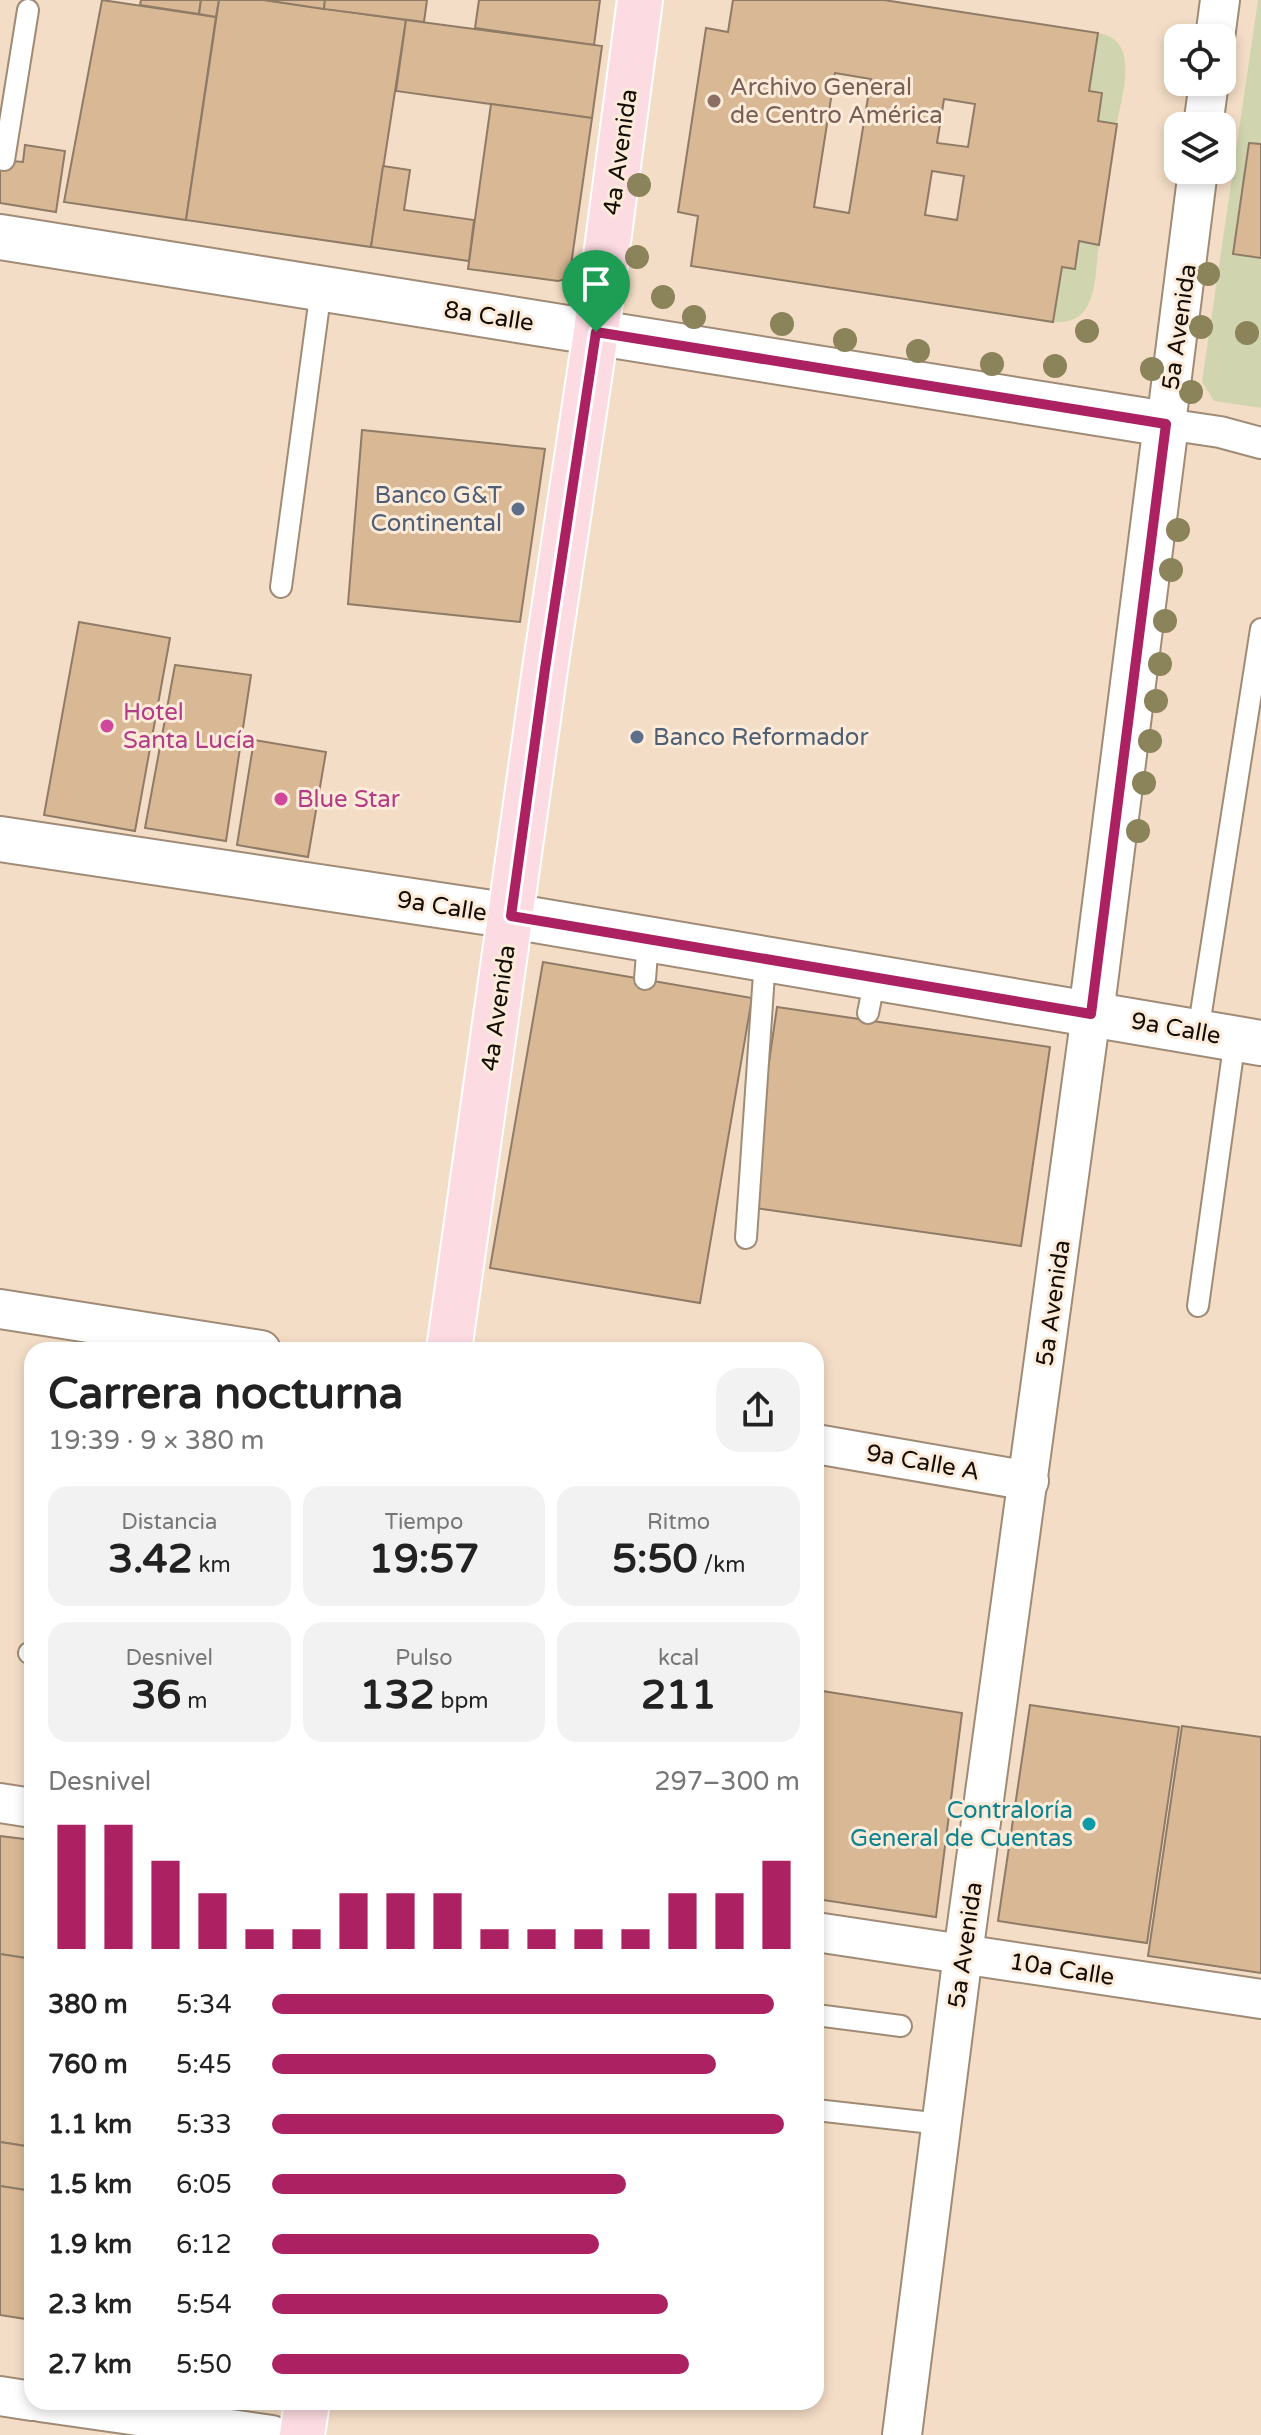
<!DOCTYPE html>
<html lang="es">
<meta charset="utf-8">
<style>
body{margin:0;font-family:"Varela Round",sans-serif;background:#f2f2f2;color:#222;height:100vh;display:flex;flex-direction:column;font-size:30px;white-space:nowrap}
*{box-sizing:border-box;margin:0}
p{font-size:26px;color:#767676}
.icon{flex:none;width:44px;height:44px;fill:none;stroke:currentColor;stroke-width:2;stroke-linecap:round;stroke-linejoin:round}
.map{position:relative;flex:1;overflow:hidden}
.sheet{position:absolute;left:24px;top:1342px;width:800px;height:1068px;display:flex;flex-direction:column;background:#fff;border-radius:24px;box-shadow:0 4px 12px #0003}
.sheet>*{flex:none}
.fabs{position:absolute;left:1164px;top:24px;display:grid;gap:16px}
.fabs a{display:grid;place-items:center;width:72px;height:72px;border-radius:16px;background:#fff;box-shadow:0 4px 12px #0003;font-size:40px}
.pin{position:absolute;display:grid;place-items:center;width:68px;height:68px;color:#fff;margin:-82px -34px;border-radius:50% 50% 50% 0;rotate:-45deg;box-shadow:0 0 8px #0007}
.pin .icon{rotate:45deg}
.round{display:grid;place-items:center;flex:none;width:84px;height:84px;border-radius:24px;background:#f2f2f2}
.summary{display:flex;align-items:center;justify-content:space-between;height:136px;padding:0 24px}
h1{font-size:44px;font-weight:700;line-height:60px}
.stats{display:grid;grid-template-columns:repeat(3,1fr);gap:12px;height:136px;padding:8px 24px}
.stats div{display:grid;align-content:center;border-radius:20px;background:#f2f2f2;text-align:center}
.stats b{font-size:40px;font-weight:700}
.stats small{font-size:22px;font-weight:400}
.stats p{font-size:22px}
.chart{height:224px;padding:16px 24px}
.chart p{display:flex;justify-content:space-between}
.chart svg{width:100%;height:144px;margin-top:8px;stroke:#ac2161;stroke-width:6}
ul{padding:0 24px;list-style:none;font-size:26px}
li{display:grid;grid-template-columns:128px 96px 1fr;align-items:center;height:60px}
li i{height:20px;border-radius:10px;background:#ac2161}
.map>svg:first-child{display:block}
</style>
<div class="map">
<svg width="1261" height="2435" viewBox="0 0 1261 2435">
<rect width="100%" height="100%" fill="#f3ddc6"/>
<!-- green -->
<g fill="#d1d5af">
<path d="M 1258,0 L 1261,0 L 1261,408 L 1214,401 L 1202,382 Z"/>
<path d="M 1098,33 C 1141,39 1122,95 1117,124 L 1098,121 L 1102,93 L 1089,91 Z"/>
<path d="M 1079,241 L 1099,245 C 1094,277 1099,326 1053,322 L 1062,267 Z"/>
</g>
<!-- building -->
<g fill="#d8b895" stroke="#8f7b66" stroke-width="2" fill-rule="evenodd">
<path d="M 102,0 L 216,17 L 186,220 L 64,202 Z"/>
<path d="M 141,0 L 201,0 L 199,14 L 140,5 Z"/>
<path d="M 201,0 L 219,0 L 216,17 L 199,14 Z"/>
<path d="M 219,0 L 264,0 L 406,20 L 371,247 L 186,220 Z"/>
<path d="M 264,0 L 325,0 L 324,9 Z"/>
<path d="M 325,0 L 427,0 L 424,22 L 324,9 Z"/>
<path d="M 479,0 L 600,0 L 594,45 L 475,28 Z"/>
<path d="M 733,0 L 884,0 L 1098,33 L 1089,91 L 1102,93 L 1098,121 L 1117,124 L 1099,245 L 1079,241 L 1075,269 L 1062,267 L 1053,322 L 691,266 L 698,216 L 678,212 L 706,28 L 728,32 ZM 835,73 L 871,79 L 849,213 L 814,207 ZM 944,99 L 975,104 L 968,147 L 937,143 ZM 932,171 L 964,176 L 957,220 L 925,215 Z"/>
<path d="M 406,20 L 602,46 L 592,118 L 396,91 Z"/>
<path d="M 491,104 L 592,118 L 570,272 L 567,279 L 558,281 L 468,269 Z"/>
<path d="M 1249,143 L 1261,144 L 1261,258 L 1233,254 Z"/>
<path d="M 25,145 L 65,151 L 56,212 L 0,203 L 0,160 L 23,162 Z"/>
<path d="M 383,166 L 410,170 L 404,210 L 474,220 L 469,261 L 371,247 Z"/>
<path d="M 362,430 L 545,449 L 520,622 L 348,604 Z"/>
<path d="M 79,622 L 170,638 L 135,831 L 44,815 Z"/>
<path d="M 175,665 L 251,675 L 226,841 L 145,828 Z"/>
<path d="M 254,740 L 326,752 L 308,857 L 237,845 Z"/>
<path d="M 543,962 L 752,998 L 700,1303 L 490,1268 Z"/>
<path d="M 777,1007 L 1050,1047 L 1021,1246 L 748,1207 Z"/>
<path d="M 816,1690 L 962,1713 L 936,1917 L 816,1899 Z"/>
<path d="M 1030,1705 L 1179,1727 L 1147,1943 L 998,1921 Z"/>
<path d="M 1182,1726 L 1261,1737 L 1261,1973 L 1148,1956 Z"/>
<path d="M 0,1836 L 32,1840 L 32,1959 L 0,1954 Z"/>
<path d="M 0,1954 L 32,1959 L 32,2147 L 0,2142 Z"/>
<path d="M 0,2142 L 32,2147 L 32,2191 L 0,2186 Z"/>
<path d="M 0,2186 L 32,2191 L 32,2320 L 0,2315 Z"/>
</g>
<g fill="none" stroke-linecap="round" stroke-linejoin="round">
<!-- service casing -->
<g stroke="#9f8b76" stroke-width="24">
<g id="service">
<path d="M 4,160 L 28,10"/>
<path d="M 281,587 L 321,289"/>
<path d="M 645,979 L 648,941"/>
<path d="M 868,1013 L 875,978"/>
<path d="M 1198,1032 L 1261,629"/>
<path d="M 746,1238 L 765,959"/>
<path d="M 1198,1306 L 1235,1039"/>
<path d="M 29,1653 L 32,1654"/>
<path d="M 816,2015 L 901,2026"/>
<path d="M 816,2110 L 941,2124"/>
</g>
</g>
<!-- pedestrian casing -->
<g stroke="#9f8b76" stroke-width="34">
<path id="pedestrian" d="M 1166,424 L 1220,432 L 1261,443"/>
</g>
<!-- minor casing -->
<g stroke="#9f8b76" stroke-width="42">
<g id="minor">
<path d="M 1215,38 L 1220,0"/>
<path d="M 1203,126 L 1209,82"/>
<path d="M 1166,424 L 1198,170"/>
<path d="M 0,1309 L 261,1350"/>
<path d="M 816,1444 L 1029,1481"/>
<path d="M 0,1803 L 32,1808"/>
<path d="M 816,1932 L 1261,1999"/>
<path d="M 0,2396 L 32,2401"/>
<path d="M 40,2402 L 272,2435"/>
<path d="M 902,2435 L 963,1954 L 1091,1014"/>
</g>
</g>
<!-- secondary casing -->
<g stroke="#9f8b76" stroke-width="48">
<g id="secondary">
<path d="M 0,237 L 1166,424 L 1091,1014"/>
<path d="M 0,839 L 511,916 L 1261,1043"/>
</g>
</g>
<!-- primary casing -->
<g stroke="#fff" stroke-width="48">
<g id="primary">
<path d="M 449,1350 L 545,669 L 596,332 L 640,0"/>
<path d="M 302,2435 L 307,2402"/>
</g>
</g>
<!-- service -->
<use href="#service" stroke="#fff" stroke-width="20"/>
<!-- pedestrian -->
<use href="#pedestrian" stroke="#fff" stroke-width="30"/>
<!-- minor -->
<use href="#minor" stroke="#fff" stroke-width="38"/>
<!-- secondary -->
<use href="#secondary" stroke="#fff" stroke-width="44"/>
<!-- primary -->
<use href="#primary" stroke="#fcdbe2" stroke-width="44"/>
</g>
<!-- trees -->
<g fill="#8b835a">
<circle cx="639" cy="185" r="12"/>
<circle cx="637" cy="257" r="12"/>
<circle cx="1208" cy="274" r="12"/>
<circle cx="663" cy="297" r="12"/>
<circle cx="694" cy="317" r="12"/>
<circle cx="782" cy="324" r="12"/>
<circle cx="1201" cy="327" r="12"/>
<circle cx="1087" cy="331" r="12"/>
<circle cx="1247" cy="333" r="12"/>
<circle cx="845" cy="340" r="12"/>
<circle cx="918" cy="351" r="12"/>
<circle cx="992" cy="364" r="12"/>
<circle cx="1055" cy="366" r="12"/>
<circle cx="1152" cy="369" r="12"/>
<circle cx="1191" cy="392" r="12"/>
<circle cx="1178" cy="530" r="12"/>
<circle cx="1171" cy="570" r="12"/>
<circle cx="1165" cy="621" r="12"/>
<circle cx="1160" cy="664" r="12"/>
<circle cx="1156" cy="701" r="12"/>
<circle cx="1150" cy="741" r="12"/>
<circle cx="1144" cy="783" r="12"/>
<circle cx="1138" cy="831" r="12"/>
</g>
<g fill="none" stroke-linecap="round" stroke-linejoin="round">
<!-- route casing -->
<g stroke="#fff" stroke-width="16">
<path id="route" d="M 596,332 L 1166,424 L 1091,1014 L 511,916 L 545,669 Z"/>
</g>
<!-- route -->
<use href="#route" stroke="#ac2161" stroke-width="10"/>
</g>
<!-- markers -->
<circle fill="#8d6e63" stroke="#fdebd9" stroke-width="3" cx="714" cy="101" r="8"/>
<g fill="#5c6f8a" stroke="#fdebd9" stroke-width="3">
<circle cx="518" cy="509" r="8"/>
<circle cx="637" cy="737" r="8"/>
</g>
<g fill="#d1479c" stroke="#fdebd9" stroke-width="3">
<circle cx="107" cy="726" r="8"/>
<circle cx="281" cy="799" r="8"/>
</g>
<circle fill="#0f9aa8" stroke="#fdebd9" stroke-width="3" cx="1089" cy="1824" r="8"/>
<g text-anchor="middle" stroke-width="6" stroke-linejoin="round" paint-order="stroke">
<!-- education labels -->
<g font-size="24" fill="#785e54" stroke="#fdebd9" text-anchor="start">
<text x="730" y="95">Archivo General<tspan x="730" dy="28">de Centro América</tspan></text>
</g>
<!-- street labels -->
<g font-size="24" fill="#140d06" stroke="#fdebd9">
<text transform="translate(620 152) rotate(-82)" y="8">4a Avenida</text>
<text transform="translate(489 316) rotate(9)" y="8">8a Calle</text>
<text transform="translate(1179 327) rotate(-82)" y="8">5a Avenida</text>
<text transform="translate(442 906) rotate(9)" y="8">9a Calle</text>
<text transform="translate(498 1008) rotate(-82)" y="8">4a Avenida</text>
<text transform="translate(1176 1028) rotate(10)" y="8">9a Calle</text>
<text transform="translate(1053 1303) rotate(-82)" y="8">5a Avenida</text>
<text transform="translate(923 1462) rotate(10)" y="8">9a Calle A</text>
<text transform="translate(965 1945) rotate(-82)" y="8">5a Avenida</text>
<text transform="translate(1062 1969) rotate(9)" y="8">10a Calle</text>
</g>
<!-- service labels -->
<g font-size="24" fill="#4e5e75" stroke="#fdebd9" text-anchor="end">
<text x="502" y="503">Banco G&amp;T<tspan x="502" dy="28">Continental</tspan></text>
<text x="653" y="745" text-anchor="start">Banco Reformador</text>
</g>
<!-- hotel labels -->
<g font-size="24" fill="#b23c85" stroke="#fdebd9" text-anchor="start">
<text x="123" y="720">Hotel<tspan x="123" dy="28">Santa Lucía</tspan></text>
<text x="297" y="807">Blue Star</text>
</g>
<!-- culture labels -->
<g font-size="24" fill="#0d838f" stroke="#fdebd9" text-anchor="end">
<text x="1073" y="1818">Contraloría<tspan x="1073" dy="28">General de Cuentas</tspan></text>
</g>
</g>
</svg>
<div class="fabs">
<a><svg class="icon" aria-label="locate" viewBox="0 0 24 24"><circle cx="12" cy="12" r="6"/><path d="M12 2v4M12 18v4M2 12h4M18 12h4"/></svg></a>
<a><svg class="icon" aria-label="layers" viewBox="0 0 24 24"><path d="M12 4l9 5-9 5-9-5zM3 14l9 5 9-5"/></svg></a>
</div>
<div class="pin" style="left:596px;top:332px;background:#1e9e55"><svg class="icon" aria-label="arrive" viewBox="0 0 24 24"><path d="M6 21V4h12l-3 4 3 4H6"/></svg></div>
<section class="sheet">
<div class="summary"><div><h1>Carrera nocturna</h1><p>19:39 · 9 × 380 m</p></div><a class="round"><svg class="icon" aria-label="share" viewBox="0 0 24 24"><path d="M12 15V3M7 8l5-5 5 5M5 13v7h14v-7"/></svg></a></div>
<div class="stats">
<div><p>Distancia</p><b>3.42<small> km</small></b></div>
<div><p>Tiempo</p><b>19:57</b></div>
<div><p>Ritmo</p><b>5:50<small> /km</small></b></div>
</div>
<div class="stats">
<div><p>Desnivel</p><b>36<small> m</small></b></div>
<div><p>Pulso</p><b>132<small> bpm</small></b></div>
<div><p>kcal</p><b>211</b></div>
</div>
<div class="chart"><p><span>Desnivel</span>297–300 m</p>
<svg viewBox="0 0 160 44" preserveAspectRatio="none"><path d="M5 44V6M15 44V6M25 44V17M35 44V27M45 44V38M55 44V38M65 44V27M75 44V27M85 44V27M95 44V38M105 44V38M115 44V38M125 44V38M135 44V27M145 44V27M155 44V17"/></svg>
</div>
<ul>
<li><b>380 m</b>5:34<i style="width:95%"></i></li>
<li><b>760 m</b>5:45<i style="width:84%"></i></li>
<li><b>1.1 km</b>5:33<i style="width:97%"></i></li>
<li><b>1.5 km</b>6:05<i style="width:67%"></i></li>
<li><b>1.9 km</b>6:12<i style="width:62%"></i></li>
<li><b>2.3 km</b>5:54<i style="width:75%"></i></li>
<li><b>2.7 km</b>5:50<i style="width:79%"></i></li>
</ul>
</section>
</div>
